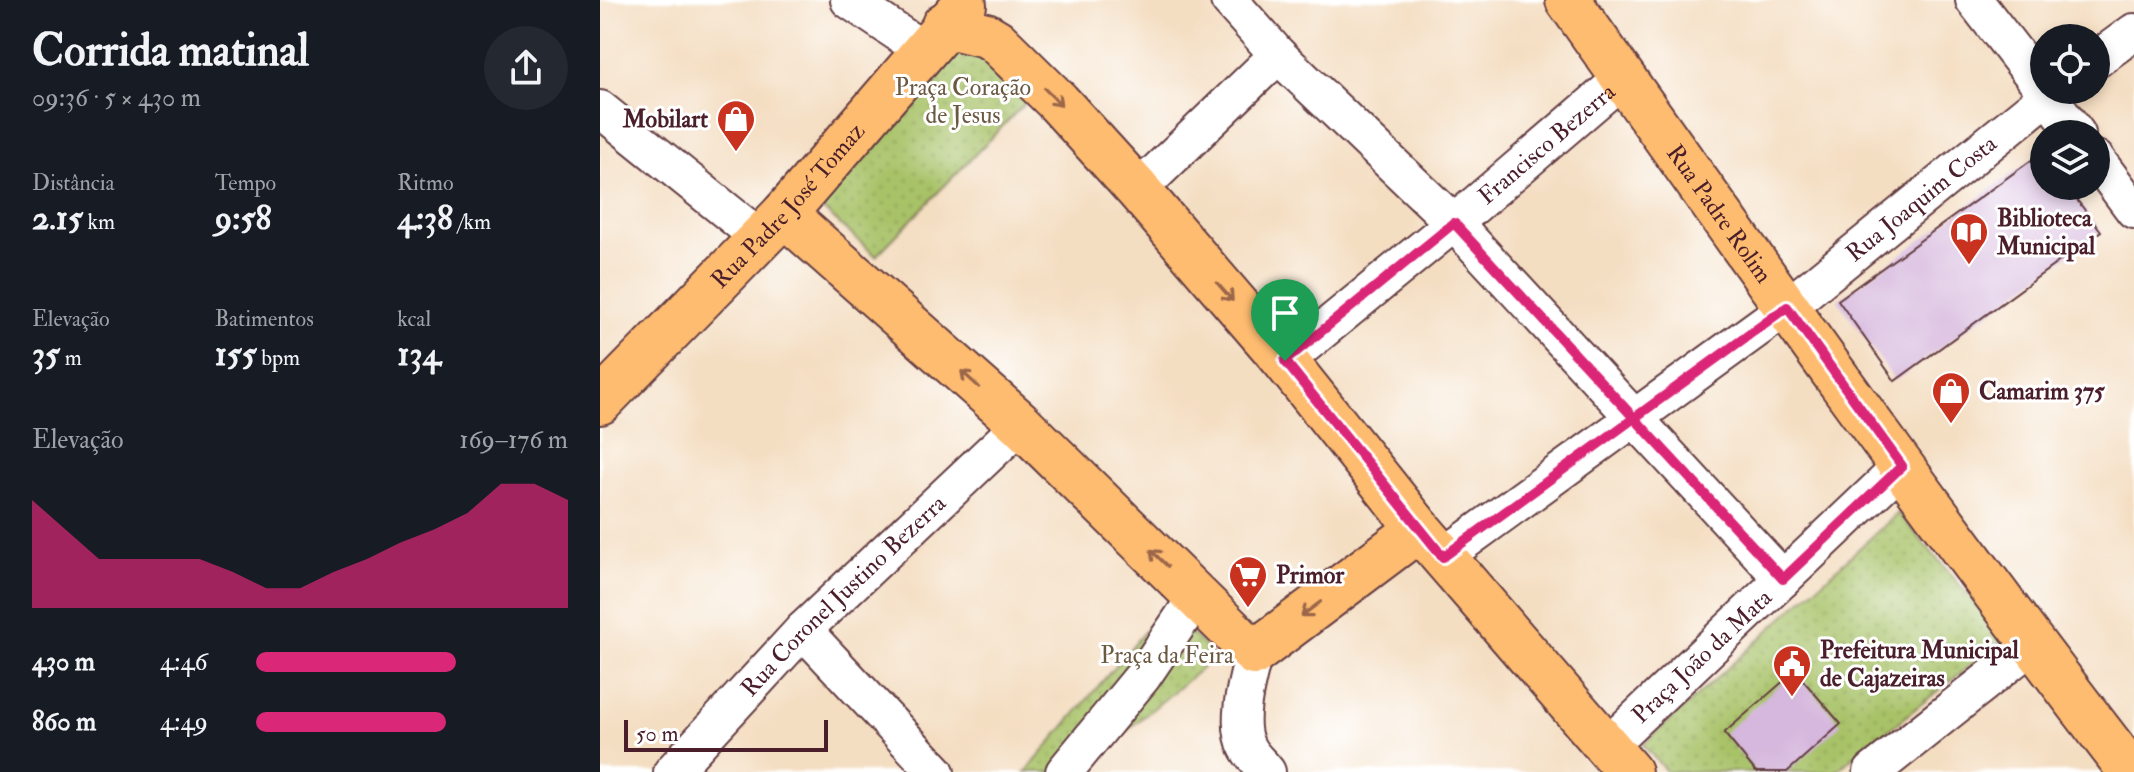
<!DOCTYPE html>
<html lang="pt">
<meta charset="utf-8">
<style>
body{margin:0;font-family:"IM FELL Double Pica",serif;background:#242831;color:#f1f3f6;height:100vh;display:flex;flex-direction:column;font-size:30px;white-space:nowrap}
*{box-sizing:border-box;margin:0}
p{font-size:26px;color:#9ea1a6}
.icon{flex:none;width:44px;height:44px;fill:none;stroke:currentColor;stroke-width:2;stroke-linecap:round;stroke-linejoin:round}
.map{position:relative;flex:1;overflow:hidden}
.details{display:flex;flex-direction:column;background:#171b24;width:600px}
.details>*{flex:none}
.tools{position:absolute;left:1430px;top:24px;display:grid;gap:16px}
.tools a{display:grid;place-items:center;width:80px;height:80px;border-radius:50%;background:#171b24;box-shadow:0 4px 12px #0003;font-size:40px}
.scale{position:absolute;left:24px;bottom:20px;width:204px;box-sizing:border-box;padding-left:8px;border:4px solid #4a1f2b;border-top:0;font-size:22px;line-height:28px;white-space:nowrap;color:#4a1f2b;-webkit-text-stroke:6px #fff;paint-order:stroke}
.pin{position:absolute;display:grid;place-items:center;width:68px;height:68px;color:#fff;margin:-82px -34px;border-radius:50% 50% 50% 0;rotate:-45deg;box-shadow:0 0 8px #0007}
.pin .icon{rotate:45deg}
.round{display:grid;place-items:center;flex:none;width:84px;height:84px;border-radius:42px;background:#242831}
.head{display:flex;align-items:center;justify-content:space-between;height:136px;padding:0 32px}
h1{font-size:44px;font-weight:700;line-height:60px}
.figures{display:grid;grid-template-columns:repeat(3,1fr);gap:12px;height:136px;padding:8px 32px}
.figures div{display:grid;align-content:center}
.figures b{font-size:34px;font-weight:700}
.figures small{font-size:22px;font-weight:400}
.figures p{font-size:22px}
.chart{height:224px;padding:16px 32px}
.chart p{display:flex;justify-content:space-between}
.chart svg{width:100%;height:144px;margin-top:8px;fill:#db2777;opacity:.7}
ul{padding:0 32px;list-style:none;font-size:26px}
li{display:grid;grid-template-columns:128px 96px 1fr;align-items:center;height:60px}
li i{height:20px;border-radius:10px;background:#db2777}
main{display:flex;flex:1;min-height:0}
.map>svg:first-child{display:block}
</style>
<main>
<section class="details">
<div class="head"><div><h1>Corrida matinal</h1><p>09:36 · 5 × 430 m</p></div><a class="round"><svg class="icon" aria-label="share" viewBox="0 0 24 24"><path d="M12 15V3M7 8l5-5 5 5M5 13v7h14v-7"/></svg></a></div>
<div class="figures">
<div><p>Distância</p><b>2.15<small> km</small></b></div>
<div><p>Tempo</p><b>9:58</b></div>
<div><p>Ritmo</p><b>4:38<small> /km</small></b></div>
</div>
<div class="figures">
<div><p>Elevação</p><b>35<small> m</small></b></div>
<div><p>Batimentos</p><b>155<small> bpm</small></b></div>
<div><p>kcal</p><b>134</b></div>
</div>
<div class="chart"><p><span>Elevação</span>169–176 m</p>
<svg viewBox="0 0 160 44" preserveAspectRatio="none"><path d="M0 44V11L10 20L20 29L30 29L40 29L50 29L60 33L70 38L80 38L90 33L100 29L110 24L120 20L130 15L140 6L150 6L160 11V44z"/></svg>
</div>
<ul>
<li><b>430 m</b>4:46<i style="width:64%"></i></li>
<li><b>860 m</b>4:49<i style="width:61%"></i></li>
</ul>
</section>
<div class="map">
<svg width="1534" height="772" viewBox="0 0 1534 772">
<defs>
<pattern id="park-dots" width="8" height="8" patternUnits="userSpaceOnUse" patternTransform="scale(2)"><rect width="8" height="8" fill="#a8c268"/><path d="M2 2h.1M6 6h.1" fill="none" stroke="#92a65a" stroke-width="1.8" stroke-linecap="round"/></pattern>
</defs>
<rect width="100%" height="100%" fill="#fff"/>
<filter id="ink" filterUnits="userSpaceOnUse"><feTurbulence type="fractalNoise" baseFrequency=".0125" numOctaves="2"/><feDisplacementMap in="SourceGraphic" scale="16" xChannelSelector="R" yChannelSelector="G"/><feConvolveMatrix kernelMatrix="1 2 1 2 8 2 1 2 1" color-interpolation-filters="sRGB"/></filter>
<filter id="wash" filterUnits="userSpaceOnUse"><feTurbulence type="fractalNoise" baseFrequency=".006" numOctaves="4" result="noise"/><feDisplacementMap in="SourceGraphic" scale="32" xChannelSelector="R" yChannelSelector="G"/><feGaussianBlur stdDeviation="1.8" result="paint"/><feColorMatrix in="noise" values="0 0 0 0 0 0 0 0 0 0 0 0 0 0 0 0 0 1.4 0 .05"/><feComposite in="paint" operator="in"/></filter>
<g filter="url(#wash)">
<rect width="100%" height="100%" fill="#f4dec2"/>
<!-- park -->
<g fill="url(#park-dots)" stroke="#79704a" stroke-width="2">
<path d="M 353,45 L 390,62 L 430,98 L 276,256 L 211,199 Z"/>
<path d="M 1298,513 L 1405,638 L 1235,772 L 1067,772 L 1043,745 Z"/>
<path d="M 565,607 L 615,657 L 482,768 L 460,772 L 426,772 Z"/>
</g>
<g id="blocks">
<!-- building -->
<g fill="#d6b7dd">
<path d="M 1444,151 L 1444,186 L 1466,186 L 1501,231 L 1295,381 L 1238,300 Z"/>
<path d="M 1195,671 L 1241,724 L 1187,772 L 1156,772 L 1124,733 Z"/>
</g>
</g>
</g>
<g filter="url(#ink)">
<use href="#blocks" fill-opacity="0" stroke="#643c42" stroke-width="2"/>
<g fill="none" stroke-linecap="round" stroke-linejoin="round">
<!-- minor casing -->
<g stroke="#643c42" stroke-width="40">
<g id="minor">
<path d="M 249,0 L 325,51"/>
<path d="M 629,0 L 678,55 L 854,223 L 1183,579"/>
<path d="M 1374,0 L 1444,90"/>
<path d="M 1496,60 L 1534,32"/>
<path d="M 1444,90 L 1477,134"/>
<path d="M 0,109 L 160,238"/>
<path d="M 1496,159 L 1534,210"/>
<path d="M 538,190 L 678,55"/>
<path id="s1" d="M 685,361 L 854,223 L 1023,78"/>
<path id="s2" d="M 843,557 L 1187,307 L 1455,90"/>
<path d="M 203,630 L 336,772"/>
<path d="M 654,653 C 648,678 634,722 647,747 C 651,756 661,764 667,772"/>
<path id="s3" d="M 1006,747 L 1302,466"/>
<path id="s4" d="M 72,772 L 203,630 L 421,424"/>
<path d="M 464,772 L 543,676 L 597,596"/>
<path d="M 1272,772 L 1432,645"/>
</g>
</g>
<!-- major casing -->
<g stroke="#643c42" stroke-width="48">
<g id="major">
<path id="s5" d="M 968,0 C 1152,260 1336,520 1531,772"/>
<path d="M 344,25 L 386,35 L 396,41 L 458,102 L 538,190 L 685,361 L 819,529 L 1029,772"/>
<path d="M 184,214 L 421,424 L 654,653 L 819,529"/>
<path id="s6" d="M 0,402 L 184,214 L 364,5"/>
</g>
</g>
<!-- minor -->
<use href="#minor" stroke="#fff" stroke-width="36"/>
<!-- major -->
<use href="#major" stroke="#febc71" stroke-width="44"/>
</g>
<!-- one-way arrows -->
<defs><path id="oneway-shaft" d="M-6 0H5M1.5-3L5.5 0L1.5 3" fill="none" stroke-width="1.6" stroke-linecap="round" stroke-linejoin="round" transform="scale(2)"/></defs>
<g stroke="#9b664a">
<use href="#oneway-shaft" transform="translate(453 97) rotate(45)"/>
<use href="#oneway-shaft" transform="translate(625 292) rotate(49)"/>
<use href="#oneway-shaft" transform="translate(370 379) rotate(-138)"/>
<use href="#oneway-shaft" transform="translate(559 558) rotate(-136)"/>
<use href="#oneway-shaft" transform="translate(711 609) rotate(143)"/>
</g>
</g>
<g fill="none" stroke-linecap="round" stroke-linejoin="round" filter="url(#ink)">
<!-- route casing -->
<g stroke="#fff" stroke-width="16">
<path id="route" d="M 685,361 L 843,557 L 1187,307 L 1302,466 L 1183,579 L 854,223 L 685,361"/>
</g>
<!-- route -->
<use href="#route" stroke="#db2777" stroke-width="10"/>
</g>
<!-- icons -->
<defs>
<g id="shop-pin" transform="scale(2)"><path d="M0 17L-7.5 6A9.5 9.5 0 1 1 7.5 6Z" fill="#c8321e" stroke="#fff"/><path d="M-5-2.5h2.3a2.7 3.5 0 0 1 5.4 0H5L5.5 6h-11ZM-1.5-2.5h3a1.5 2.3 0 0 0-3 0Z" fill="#fff"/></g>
<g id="library-pin" transform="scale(2)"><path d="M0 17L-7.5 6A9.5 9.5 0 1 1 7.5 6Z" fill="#c8321e" stroke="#fff"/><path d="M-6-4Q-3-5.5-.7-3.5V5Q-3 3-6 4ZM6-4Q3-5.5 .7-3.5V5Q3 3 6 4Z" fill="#fff"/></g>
<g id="supermarket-pin" transform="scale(2)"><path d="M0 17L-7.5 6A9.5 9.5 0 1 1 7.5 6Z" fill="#c8321e" stroke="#fff"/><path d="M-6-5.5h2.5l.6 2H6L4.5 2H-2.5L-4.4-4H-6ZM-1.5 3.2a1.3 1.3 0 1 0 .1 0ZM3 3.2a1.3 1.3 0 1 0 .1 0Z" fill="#fff"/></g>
<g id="civic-pin" transform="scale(2)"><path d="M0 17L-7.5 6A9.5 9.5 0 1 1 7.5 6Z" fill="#c8321e" stroke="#fff"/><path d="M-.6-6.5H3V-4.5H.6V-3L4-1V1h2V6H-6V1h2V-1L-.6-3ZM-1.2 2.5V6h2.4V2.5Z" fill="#fff"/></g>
</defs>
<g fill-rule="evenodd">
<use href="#shop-pin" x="136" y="119"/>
<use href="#library-pin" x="1369" y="232"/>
<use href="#shop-pin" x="1351" y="391"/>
<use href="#supermarket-pin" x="648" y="575"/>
<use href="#civic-pin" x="1192" y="664"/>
</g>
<g text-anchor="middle" stroke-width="6" stroke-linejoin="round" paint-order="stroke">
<!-- park labels -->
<g font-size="24" fill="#6b5840" stroke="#fff">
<text x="363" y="95">Praça Coração<tspan x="363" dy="28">de Jesus</tspan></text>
<text x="567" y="663">Praça da Feira</text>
</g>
<!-- poi labels -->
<g font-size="24" font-weight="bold" fill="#4a1f2b" stroke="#fff" text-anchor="start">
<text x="108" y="127" text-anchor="end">Mobilart</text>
<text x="1397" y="226">Biblioteca<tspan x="1397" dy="28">Municipal</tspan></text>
<text x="1379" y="399">Camarim 375</text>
<text x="676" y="583">Primor</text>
<text x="1220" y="658">Prefeitura Municipal<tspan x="1220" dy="28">de Cajazeiras</tspan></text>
</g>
<!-- street labels -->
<g font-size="24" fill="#4a1f2b" stroke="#fff">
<text dy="8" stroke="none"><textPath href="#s1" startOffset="340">Francisco Bezerra</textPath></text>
<text dy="8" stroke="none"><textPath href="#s2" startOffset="598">Rua Joaquim Costa</textPath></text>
<text dy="8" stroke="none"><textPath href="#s6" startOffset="272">Rua Padre José Tomaz</textPath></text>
<text dy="8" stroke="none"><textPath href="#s5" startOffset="262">Rua Padre Rolim</textPath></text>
<text dy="8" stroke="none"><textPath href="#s4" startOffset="246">Rua Coronel Justino Bezerra</textPath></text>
<text dy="8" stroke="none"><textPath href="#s3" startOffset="132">Praça João da Mata</textPath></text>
</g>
</g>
</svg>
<div class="tools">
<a><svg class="icon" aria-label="locate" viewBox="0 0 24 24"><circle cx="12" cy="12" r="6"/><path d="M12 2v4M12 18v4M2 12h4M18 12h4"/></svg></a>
<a><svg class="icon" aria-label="layers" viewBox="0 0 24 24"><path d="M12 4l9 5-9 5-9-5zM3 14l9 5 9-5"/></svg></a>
</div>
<div class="scale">50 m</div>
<div class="pin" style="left:685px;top:361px;background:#1e9e55"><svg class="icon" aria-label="arrive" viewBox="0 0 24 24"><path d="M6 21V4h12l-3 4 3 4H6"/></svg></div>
</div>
</main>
